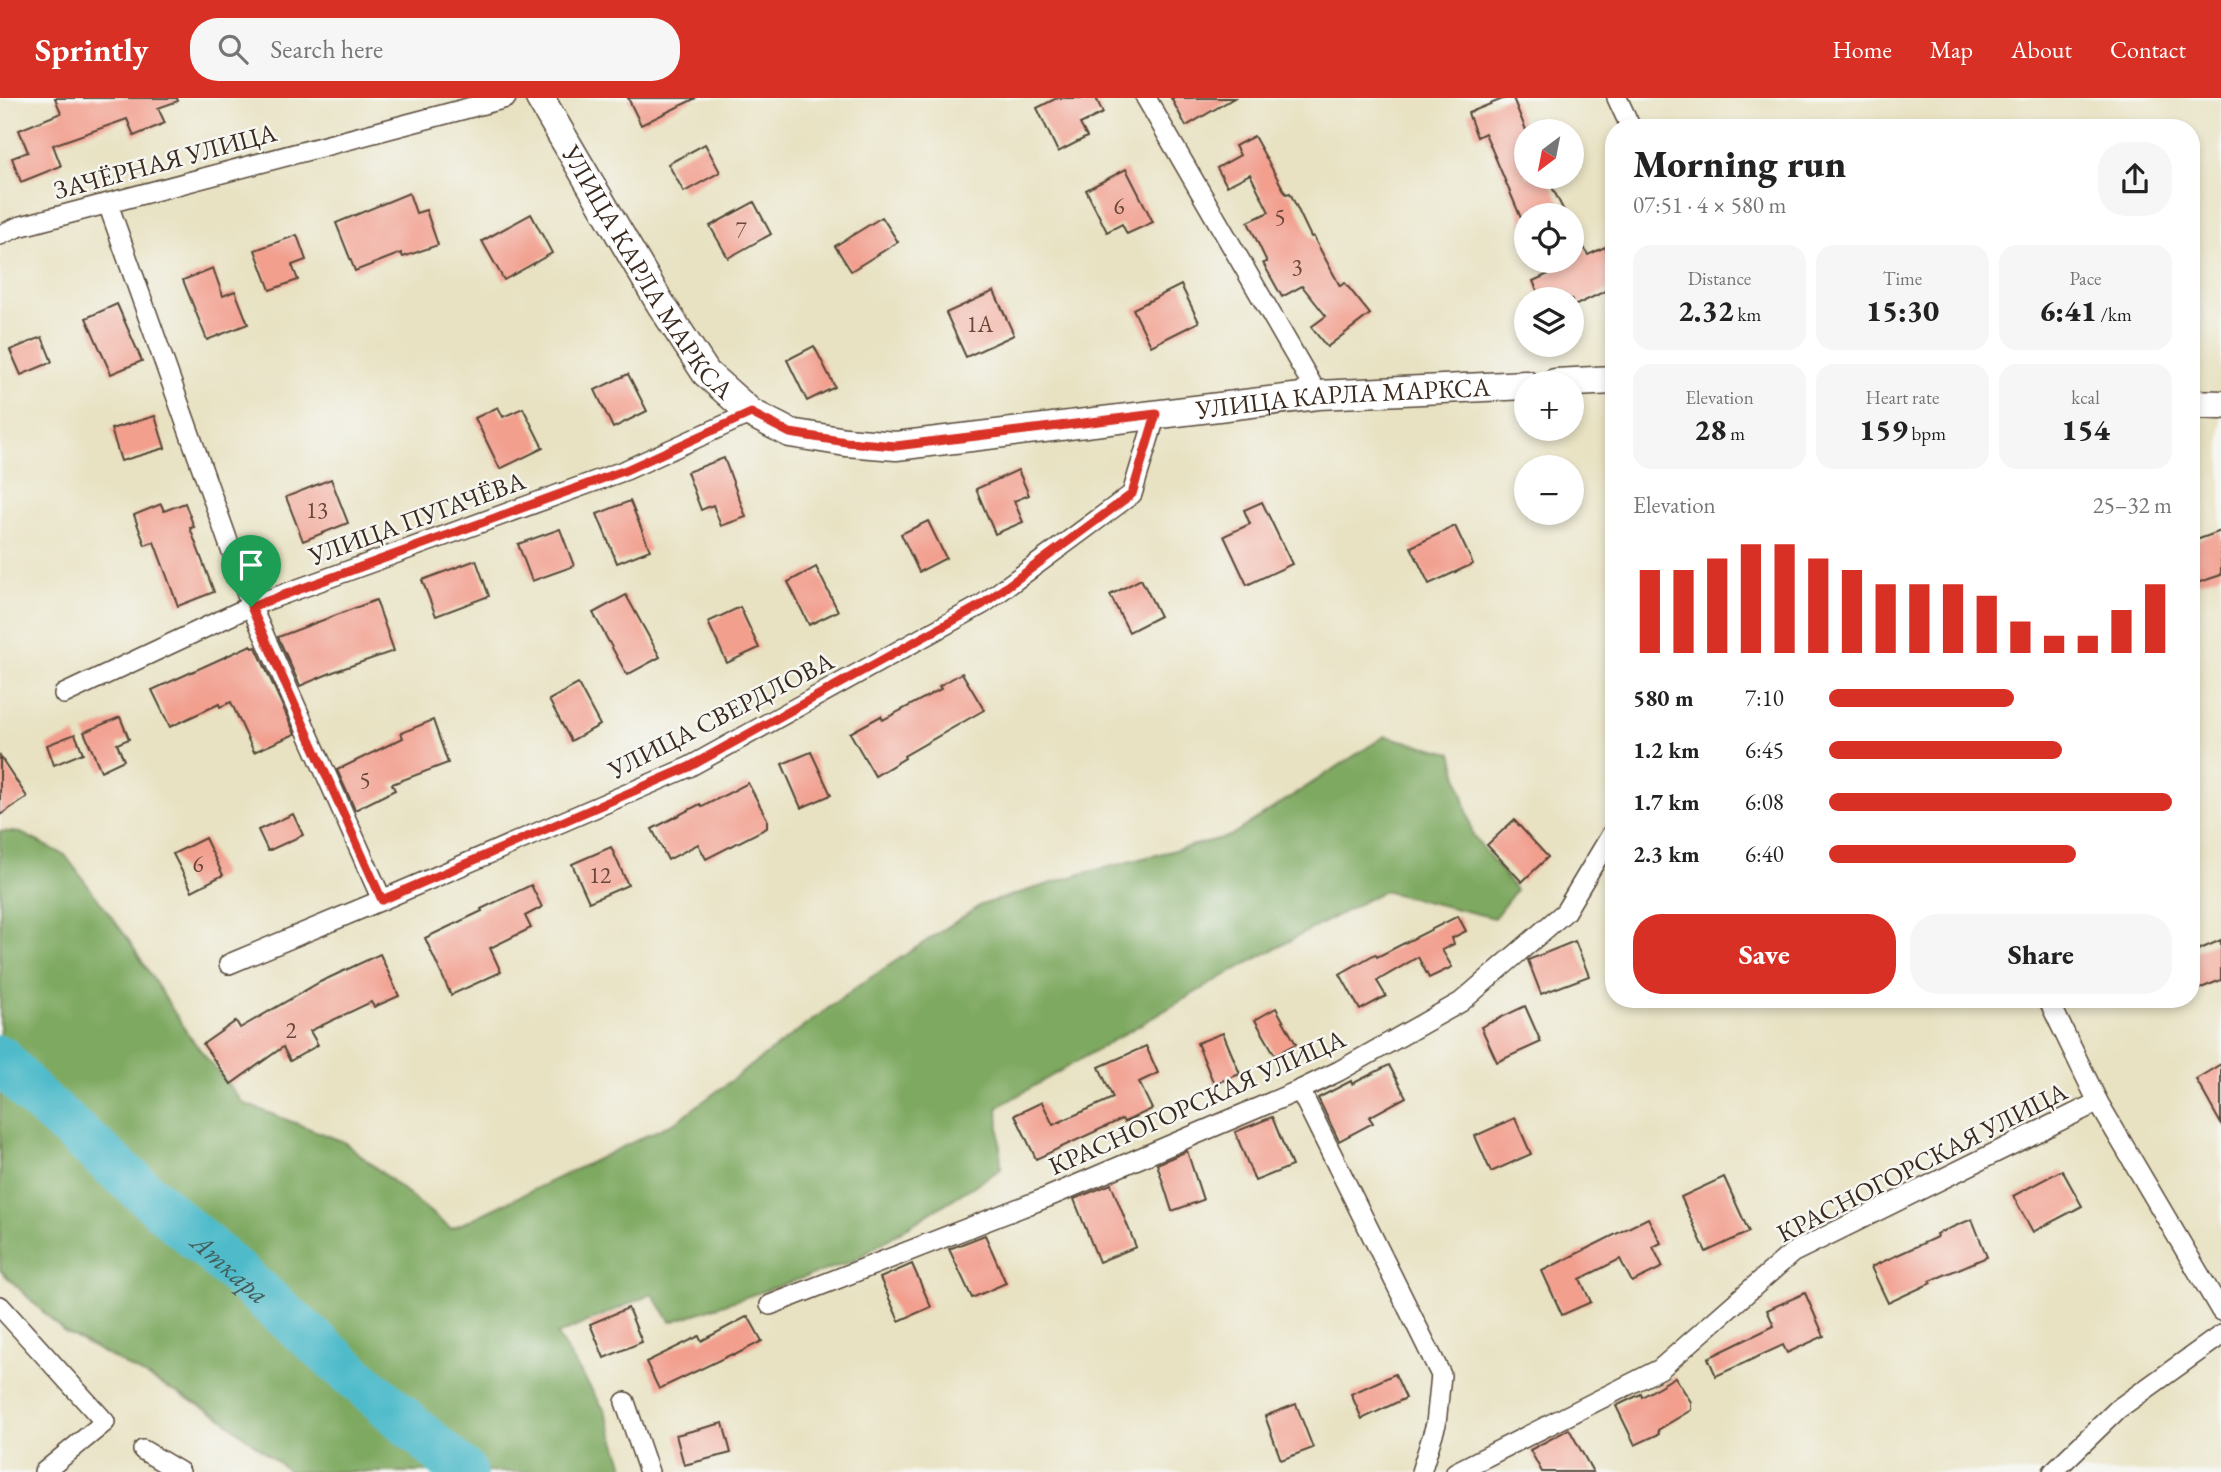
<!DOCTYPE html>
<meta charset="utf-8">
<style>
body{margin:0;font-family:"EB Garamond",serif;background:#f6f6f6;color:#222;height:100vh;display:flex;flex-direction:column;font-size:26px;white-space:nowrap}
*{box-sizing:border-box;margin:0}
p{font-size:23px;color:#767676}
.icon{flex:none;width:38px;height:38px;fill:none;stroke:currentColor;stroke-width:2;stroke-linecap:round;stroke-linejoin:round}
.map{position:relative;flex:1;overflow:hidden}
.drawer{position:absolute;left:1605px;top:21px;width:595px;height:889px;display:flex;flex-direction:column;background:#fff;border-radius:28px;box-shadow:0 4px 10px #0003}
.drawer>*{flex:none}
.needle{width:46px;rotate:212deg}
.buttons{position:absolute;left:1514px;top:21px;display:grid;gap:14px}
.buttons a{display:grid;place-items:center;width:70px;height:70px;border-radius:50%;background:#fff;box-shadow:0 4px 10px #0003;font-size:35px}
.pin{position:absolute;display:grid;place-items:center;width:60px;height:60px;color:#fff;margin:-72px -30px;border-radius:50% 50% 50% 0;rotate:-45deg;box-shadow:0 0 7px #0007}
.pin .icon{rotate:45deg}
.round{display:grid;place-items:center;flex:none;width:74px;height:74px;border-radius:28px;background:#f6f6f6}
.overview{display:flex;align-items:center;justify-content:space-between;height:119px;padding:0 28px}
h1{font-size:38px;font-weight:800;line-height:52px}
.figures{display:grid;grid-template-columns:repeat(3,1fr);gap:10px;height:119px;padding:7px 28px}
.figures div{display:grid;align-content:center;border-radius:18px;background:#f6f6f6;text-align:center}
.figures b{font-size:30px;font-weight:800}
.figures small{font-size:19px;font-weight:400}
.figures p{font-size:19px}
.chart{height:196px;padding:14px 28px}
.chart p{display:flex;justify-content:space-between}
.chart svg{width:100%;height:126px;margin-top:7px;stroke:#d93025;stroke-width:6}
.button{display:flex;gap:14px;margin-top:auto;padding:14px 28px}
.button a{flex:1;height:80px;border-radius:28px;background:#d93025;color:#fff;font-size:28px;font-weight:800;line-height:80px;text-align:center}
.button a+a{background:#f6f6f6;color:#222}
ul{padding:0 28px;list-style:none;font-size:23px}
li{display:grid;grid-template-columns:112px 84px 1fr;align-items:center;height:52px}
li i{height:18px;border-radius:9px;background:#d93025}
header{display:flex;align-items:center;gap:42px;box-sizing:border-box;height:98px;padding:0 35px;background:#d93025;color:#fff}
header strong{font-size:33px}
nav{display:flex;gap:38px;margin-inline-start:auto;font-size:24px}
.search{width:490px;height:63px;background:#f6f6f6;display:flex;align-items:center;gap:18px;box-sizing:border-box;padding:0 24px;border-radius:28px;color:#767676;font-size:26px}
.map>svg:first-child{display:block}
</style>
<header>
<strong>Sprintly</strong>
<div class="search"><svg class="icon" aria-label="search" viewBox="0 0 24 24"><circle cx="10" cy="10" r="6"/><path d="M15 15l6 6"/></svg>Search here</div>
<nav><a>Home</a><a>Map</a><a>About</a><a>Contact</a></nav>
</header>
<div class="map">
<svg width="2221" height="1374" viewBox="0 0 2221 1374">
<rect width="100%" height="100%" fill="#f6f6f2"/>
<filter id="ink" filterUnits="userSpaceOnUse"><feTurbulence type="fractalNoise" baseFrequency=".0143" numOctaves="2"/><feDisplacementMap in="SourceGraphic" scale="14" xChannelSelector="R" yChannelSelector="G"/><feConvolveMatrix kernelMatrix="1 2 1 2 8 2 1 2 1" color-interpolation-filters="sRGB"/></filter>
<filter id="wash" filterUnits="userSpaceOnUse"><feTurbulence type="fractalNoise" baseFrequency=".00686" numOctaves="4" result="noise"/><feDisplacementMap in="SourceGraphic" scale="28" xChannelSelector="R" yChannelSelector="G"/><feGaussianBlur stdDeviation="1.57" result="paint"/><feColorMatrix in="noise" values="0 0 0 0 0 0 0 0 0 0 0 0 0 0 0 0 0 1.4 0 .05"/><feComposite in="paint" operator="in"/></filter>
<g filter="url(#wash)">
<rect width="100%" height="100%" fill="#e8e2c2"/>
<!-- forest -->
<path fill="#7ea961" stroke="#5c6a40" stroke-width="2" d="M 1385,638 L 1452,655 L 1473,737 L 1516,792 L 1494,820 L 1383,793 L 1231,874 L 998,1009 L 1001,1071 L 853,1163 L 671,1224 L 652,1196 L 557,1237 L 605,1313 L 626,1374 L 290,1374 L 218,1317 L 63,1233 L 0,1172 L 0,733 L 21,735 L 65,757 L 128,841 L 189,938 L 243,1005 L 344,1044 L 451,1131 L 677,1023 L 858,888 L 981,807 L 1081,776 L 1230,738 Z"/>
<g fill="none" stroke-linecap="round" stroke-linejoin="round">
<!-- river -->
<path stroke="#4fbbca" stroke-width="46" id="s1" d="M 0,960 L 33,997 L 464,1374"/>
</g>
<g id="blocks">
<!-- building -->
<g fill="#f29f8e">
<path d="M 55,0 L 177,0 L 178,3 L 158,10 L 165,25 L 134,38 L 127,21 L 53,47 L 61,68 L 21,84 L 12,60 L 28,54 L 19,32 L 61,15 Z"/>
<path d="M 628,0 L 696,0 L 641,27 Z"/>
<path d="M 1057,0 L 1096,0 L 1103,15 L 1080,26 L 1087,39 L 1058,54 L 1037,10 Z"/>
<path d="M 1171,0 L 1234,0 L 1186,28 Z"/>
<path d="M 1505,0 L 1513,0 L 1526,32 L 1526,79 L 1547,79 L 1566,117 L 1526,117 L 1526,132 L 1485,35 L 1477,39 L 1468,15 Z"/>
<path d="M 1254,38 L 1286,96 L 1290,95 L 1311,139 L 1313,138 L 1340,188 L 1345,185 L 1370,216 L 1327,249 L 1311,229 L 1326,218 L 1302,188 L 1282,199 L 1263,165 L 1267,164 L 1248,124 L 1269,114 L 1250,76 L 1227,88 L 1217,70 L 1240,57 L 1235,48 Z"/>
<path d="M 705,46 L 720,74 L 684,94 L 668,66 Z"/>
<path d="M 1126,71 L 1153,124 L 1127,136 L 1122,126 L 1107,134 L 1086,92 Z"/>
<path d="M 409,95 L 416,115 L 426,112 L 438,147 L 403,159 L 401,155 L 355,173 L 336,125 Z"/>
<path d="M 754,104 L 771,136 L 728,160 L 710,128 Z"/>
<path d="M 531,116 L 552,155 L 504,182 L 482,143 Z"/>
<path d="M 882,119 L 898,144 L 851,173 L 835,148 Z"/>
<path d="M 1572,127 L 1588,157 L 1605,149 L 1614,168 L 1614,189 L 1572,209 L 1572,201 L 1541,201 L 1533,183 L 1572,165 Z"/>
<path d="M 297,137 L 306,162 L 292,167 L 298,182 L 270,192 L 255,152 Z"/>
<path d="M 213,170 L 223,198 L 235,193 L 248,226 L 207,242 L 183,182 Z"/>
<path d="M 1181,187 L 1199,224 L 1151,248 L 1133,211 Z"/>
<path d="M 994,193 L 1014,237 L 966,259 L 946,215 Z"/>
<path d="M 117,206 L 142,263 L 111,276 L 86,220 Z"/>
<path d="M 42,239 L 52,264 L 21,277 L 10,252 Z"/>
<path d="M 814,248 L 835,289 L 807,303 L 787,262 Z"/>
<path d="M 628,276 L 647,313 L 613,330 L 595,292 Z"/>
<path d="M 498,309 L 503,319 L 523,310 L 543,350 L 500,371 L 475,320 Z"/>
<path d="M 155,318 L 165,350 L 121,363 L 111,331 Z"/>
<path d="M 724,360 L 746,419 L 721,428 L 713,407 L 701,412 L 687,374 Z"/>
<path d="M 1018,372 L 1029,397 L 1014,403 L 1023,424 L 995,436 L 976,391 Z"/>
<path d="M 331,381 L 348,425 L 303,443 L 286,399 Z"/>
<path d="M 630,403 L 650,452 L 617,465 L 597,416 Z"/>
<path d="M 1262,404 L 1292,466 L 1247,487 L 1224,438 L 1250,426 L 1244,412 Z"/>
<path d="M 185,405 L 194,429 L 190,430 L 214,494 L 178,508 L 154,444 L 145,447 L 134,417 L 161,406 L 164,413 Z"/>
<path d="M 928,423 L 946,460 L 919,474 L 901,436 Z"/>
<path d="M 1455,428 L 1473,466 L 1429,486 L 1411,449 Z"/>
<path d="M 560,431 L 574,468 L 532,483 L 518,446 Z"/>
<path d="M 2221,433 L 2221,477 L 2197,485 L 2191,468 L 2191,444 Z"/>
<path d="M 476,462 L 489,498 L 436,518 L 422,482 Z"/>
<path d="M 816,469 L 838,513 L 809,527 L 788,484 Z"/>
<path d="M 1141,481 L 1160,518 L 1129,534 L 1110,497 Z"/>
<path d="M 626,497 L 660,559 L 627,577 L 593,515 Z"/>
<path d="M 376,502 L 394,553 L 333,574 L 300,588 L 278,539 Z"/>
<path d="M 740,509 L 759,550 L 727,565 L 708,524 Z"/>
<path d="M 251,547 L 253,550 L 256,549 L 295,636 L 254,654 L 231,604 L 220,609 L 219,606 L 170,629 L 152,592 Z"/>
<path d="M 962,575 L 984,612 L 904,658 L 905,660 L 875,678 L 850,635 L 881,618 L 883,622 L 941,591 L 939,588 Z"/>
<path d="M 578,586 L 600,627 L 571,643 L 549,602 Z"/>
<path d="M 120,619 L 129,641 L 117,646 L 124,662 L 101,673 L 84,634 Z"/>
<path d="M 433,622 L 448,665 L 392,686 L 395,692 L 355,712 L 337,672 L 403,640 L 401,635 Z"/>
<path d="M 75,636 L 83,655 L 54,667 L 47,647 Z"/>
<path d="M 811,654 L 831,697 L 801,710 L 782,666 Z"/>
<path d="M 0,658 L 27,699 L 0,717 Z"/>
<path d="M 748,685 L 767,721 L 767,730 L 706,761 L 698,746 L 668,762 L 652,731 L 700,706 L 702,709 Z"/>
<path d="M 293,716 L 303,737 L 268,753 L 258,732 Z"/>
<path d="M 1514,722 L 1548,759 L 1522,784 L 1487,747 Z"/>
<path d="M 205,740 L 223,777 L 192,793 L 173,756 Z"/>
<path d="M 611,749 L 628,787 L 589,804 L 572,766 Z"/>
<path d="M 531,787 L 542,809 L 525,818 L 531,830 L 490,850 L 501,874 L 451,897 L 425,840 L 482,813 L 481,811 Z"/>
<path d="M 1458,818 L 1466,833 L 1452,840 L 1454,846 L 1442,852 L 1452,869 L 1429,880 L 1418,859 L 1377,883 L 1386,898 L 1360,912 L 1340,876 L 1375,856 L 1377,859 Z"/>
<path d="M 2221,842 L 2221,882 L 2191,894 L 2191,855 Z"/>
<path d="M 1575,843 L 1589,878 L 1541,896 L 1528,862 Z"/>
<path d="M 380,856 L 399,898 L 374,909 L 371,904 L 310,933 L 318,947 L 290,963 L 283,949 L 231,986 L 203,946 L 236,923 L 240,930 L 320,884 Z"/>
<path d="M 1525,908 L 1541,944 L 1497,964 L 1481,929 Z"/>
<path d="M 1276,910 L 1296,946 L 1275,957 L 1255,922 Z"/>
<path d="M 1223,935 L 1240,976 L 1214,986 L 1197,945 Z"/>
<path d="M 1146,948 L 1158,975 L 1139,984 L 1152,1011 L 1124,1024 L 1122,1021 L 1036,1061 L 1015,1017 L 1042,1004 L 1053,1027 L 1113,1000 L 1099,969 Z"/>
<path d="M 2221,966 L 2221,1026 L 2196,981 Z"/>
<path d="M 1389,967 L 1406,999 L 1369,1019 L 1373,1025 L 1339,1043 L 1318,1000 L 1351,983 L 1352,986 Z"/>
<path d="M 1272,1019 L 1292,1068 L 1255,1083 L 1235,1034 Z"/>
<path d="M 1515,1020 L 1531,1056 L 1491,1074 L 1475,1038 Z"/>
<path d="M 1187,1053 L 1203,1102 L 1172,1113 L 1157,1066 Z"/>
<path d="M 2062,1072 L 2082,1108 L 2033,1134 L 2013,1098 Z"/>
<path d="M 1724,1079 L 1749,1134 L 1706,1154 L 1681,1099 Z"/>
<path d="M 1111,1086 L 1136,1149 L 1099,1164 L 1074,1101 Z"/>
<path d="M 1648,1120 L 1661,1145 L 1653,1149 L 1663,1169 L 1632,1184 L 1620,1161 L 1580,1181 L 1591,1204 L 1562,1217 L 1542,1173 Z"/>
<path d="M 1972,1121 L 1987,1159 L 1930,1183 L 1931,1185 L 1888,1205 L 1871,1169 L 1937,1139 L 1936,1136 Z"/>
<path d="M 985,1137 L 1006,1185 L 972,1200 L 949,1151 Z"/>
<path d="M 912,1166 L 931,1209 L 899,1223 L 880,1180 Z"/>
<path d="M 1805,1195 L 1824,1238 L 1787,1255 L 1783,1247 L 1716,1278 L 1708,1260 L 1774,1228 L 1767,1212 Z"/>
<path d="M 628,1210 L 642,1244 L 604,1260 L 590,1226 Z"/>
<path d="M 748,1218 L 762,1243 L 733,1258 L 732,1256 L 659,1291 L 646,1264 L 699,1238 L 701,1243 Z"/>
<path d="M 1395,1276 L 1406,1300 L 1362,1321 L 1351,1296 Z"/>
<path d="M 1675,1279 L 1691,1304 L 1691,1312 L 1658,1332 L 1659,1336 L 1635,1347 L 1616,1308 L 1641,1296 L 1642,1299 Z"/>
<path d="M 1296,1306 L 1313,1350 L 1281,1362 L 1265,1318 Z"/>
<path d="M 723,1325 L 731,1355 L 684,1367 L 676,1337 Z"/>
<path d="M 1569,1331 L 1593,1374 L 1542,1374 L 1530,1352 Z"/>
</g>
</g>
</g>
<g filter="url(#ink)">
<use href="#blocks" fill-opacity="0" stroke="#554637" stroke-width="2"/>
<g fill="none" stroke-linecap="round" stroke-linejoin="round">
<!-- street casing -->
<g stroke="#554637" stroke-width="22">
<g id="street">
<path d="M 1146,0 L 1318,297"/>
<path d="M 1617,0 L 1631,30"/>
<path d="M 108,106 L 251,508 L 382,802"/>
<path d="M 0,137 L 18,129 L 506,0"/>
<path d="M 64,596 L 251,508 L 626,372 L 751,315"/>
<path d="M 229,866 L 382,802 L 689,669 L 983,506 L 1132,396 L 1156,316"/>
<path d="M 2048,901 L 2098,1004 L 2221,1213"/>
<path d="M 1300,992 L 1441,1277 L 1436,1326 L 1421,1374"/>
<path d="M 770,1207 L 1048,1099 L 1300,992 L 1339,973 L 1461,904 L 1565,814 L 1614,732"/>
<path d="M 0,1208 L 105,1324 L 44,1374"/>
<path d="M 625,1304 L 649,1374"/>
<path d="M 143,1352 L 180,1374"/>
<path d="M 1456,1374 L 1660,1271 L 1792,1155 L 2098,1004"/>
<path d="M 2053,1374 L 2118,1311 L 2221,1237"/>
</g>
</g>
<!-- secondary casing -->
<g stroke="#554637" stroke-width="31">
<g id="secondary">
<path id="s2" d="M 540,0 L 660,205 L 706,275 L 751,315 L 790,335 L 846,344 L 896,348 L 1318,297 L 1526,287"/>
<path d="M 1555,285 L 1614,282"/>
<path d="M 2191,306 L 2221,307"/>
</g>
</g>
<!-- street -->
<use href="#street" stroke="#fff" stroke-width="19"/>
<!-- secondary -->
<use href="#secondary" stroke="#fff" stroke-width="28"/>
</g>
</g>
<g fill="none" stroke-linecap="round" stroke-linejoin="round" filter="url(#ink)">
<!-- route casing -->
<g stroke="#fff" stroke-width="14">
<path id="route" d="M 751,315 L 790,335 L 846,344 L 896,348 L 1156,316 L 1132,396 L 983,506 L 689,669 L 382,802 L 251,509 L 626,372 Z"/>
</g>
<!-- route -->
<use href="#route" stroke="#d93025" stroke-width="9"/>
</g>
<g text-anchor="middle" stroke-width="5" stroke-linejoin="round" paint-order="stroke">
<!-- number labels -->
<g font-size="23" fill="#69473a">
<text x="1119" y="116">6</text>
<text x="1280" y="127">5</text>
<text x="741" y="140">7</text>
<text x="1297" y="177">3</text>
<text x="980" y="234">1А</text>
<text x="317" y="420">13</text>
<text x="365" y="690">5</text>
<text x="198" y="774">6</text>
<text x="600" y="785">12</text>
<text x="291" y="940">2</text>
</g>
<!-- street labels -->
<g font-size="26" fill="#3b2a1e" stroke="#f6f6f2">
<text transform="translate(165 63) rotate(-15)" y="9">ЗАЧЁРНАЯ УЛИЦА</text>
<text dy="9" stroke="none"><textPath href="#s2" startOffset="205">УЛИЦА КАРЛА МАРКСА</textPath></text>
<text dy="9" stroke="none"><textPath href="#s2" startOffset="982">УЛИЦА КАРЛА МАРКСА</textPath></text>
<text transform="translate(417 420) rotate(-20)" y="9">УЛИЦА ПУГАЧЁВА</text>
<text transform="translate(721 617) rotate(-27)" y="9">УЛИЦА СВЕРДЛОВА</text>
<text transform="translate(1197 1004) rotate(-24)" y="9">КРАСНОГОРСКАЯ УЛИЦА</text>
<text transform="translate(1922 1064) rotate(-27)" y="9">КРАСНОГОРСКАЯ УЛИЦА</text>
</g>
<!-- water labels -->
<g font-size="28" font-style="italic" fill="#425d5a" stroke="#f6f6f2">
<text dy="10" stroke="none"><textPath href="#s1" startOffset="312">Аткара</textPath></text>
</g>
</g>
</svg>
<div class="buttons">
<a><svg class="needle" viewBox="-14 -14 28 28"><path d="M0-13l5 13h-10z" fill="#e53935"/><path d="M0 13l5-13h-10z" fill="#767676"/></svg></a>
<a><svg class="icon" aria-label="locate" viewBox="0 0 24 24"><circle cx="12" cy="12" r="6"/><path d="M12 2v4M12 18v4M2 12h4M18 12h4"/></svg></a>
<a><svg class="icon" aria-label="layers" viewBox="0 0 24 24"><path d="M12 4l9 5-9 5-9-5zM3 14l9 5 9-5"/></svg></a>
<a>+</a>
<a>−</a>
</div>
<div class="pin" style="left:251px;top:509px;background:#1e9e55"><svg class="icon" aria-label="arrive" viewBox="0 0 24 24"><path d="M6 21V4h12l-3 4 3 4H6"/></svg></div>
<section class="drawer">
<div class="overview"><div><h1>Morning run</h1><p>07:51 · 4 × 580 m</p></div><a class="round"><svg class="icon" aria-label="share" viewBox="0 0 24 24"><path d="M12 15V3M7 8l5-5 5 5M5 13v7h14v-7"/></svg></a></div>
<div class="figures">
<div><p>Distance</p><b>2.32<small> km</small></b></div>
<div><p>Time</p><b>15:30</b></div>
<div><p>Pace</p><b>6:41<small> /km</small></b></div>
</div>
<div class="figures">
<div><p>Elevation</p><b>28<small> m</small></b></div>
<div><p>Heart rate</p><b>159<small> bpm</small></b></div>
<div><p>kcal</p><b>154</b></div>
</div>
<div class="chart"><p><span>Elevation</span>25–32 m</p>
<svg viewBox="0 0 160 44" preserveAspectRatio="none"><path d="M5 44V15M15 44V15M25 44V11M35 44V6M45 44V6M55 44V11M65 44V15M75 44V20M85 44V20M95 44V20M105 44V24M115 44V33M125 44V38M135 44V38M145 44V29M155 44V20"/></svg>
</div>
<ul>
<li><b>580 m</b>7:10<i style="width:54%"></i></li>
<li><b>1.2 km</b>6:45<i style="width:68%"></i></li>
<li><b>1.7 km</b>6:08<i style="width:100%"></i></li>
<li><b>2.3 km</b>6:40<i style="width:72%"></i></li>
</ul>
<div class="button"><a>Save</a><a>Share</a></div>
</section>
</div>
